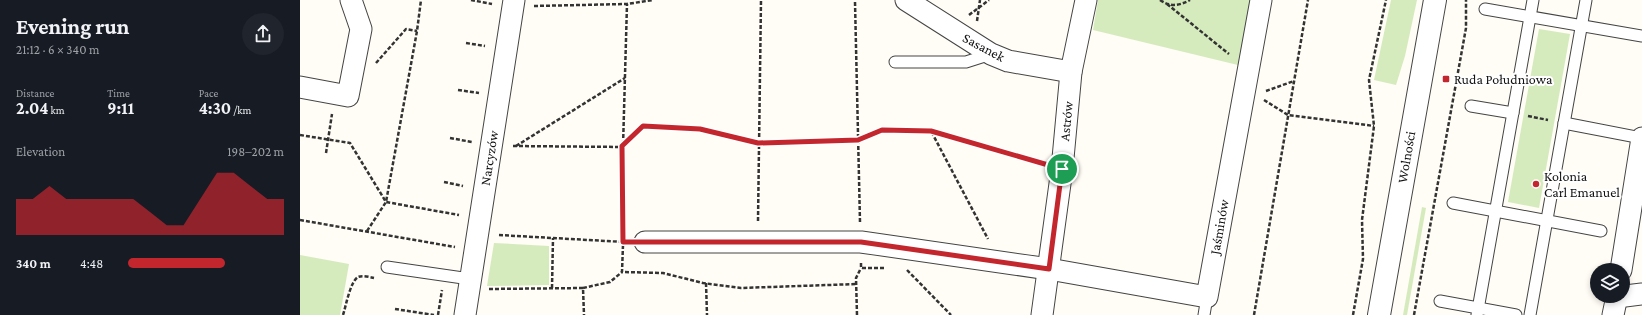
<!DOCTYPE html>
<meta charset="utf-8">
<style>
body{margin:0;font-family:"Crimson Pro",serif;background:#20242c;color:#f1f3f6;height:100vh;display:flex;flex-direction:column;font-size:15px;white-space:nowrap}
*{box-sizing:border-box;margin:0}
p{font-size:13px;color:#9ea1a6}
.icon{flex:none;width:22px;height:22px;fill:none;stroke:currentColor;stroke-width:2;stroke-linecap:round;stroke-linejoin:round}
.map{position:relative;flex:1;overflow:hidden}
.drawer{display:flex;flex-direction:column;background:#171b24;width:300px}
.drawer>*{flex:none}
.tools{position:absolute;left:1290px;top:263px;display:grid;gap:8px}
.tools a{display:grid;place-items:center;width:40px;height:40px;border-radius:50%;background:#171b24;box-shadow:0 2px 6px #0003;font-size:20px}
.pin{position:absolute;display:grid;place-items:center;width:34px;height:34px;color:#fff;margin:-17px;border:2px solid #fff;border-radius:50%;box-shadow:0 1px 4px #0007}
.round{display:grid;place-items:center;flex:none;width:42px;height:42px;border-radius:21px;background:#20242c}
.head{display:flex;align-items:center;justify-content:space-between;height:68px;padding:0 16px}
h1{font-size:22px;font-weight:700;line-height:30px}
.figures{display:grid;grid-template-columns:repeat(3,1fr);gap:6px;height:68px;padding:4px 16px}
.figures div{display:grid;align-content:center}
.figures b{font-size:17px;font-weight:700}
.figures small{font-size:11px;font-weight:400}
.figures p{font-size:11px}
.chart{height:112px;padding:8px 16px}
.chart p{display:flex;justify-content:space-between}
.chart svg{width:100%;height:72px;margin-top:4px;fill:#c4262e;opacity:.7}
ul{padding:0 16px;list-style:none;font-size:13px}
li{display:grid;grid-template-columns:64px 48px 1fr;align-items:center;height:30px}
li i{height:10px;border-radius:5px;background:#c4262e}
main{display:flex;flex:1;min-height:0}
.map>svg:first-child{display:block}
</style>
<main>
<section class="drawer">
<div class="head"><div><h1>Evening run</h1><p>21:12 · 6 × 340 m</p></div><a class="round"><svg class="icon" aria-label="share" viewBox="0 0 24 24"><path d="M12 15V3M7 8l5-5 5 5M5 13v7h14v-7"/></svg></a></div>
<div class="figures">
<div><p>Distance</p><b>2.04<small> km</small></b></div>
<div><p>Time</p><b>9:11</b></div>
<div><p>Pace</p><b>4:30<small> /km</small></b></div>
</div>
<div class="chart"><p><span>Elevation</span>198–202 m</p>
<svg viewBox="0 0 160 44" preserveAspectRatio="none"><path d="M0 44V22L10 22L20 14L30 22L40 22L50 22L60 22L70 22L80 30L90 38L100 38L110 22L120 6L130 6L140 14L150 22L160 22V44z"/></svg>
</div>
<ul>
<li><b>340 m</b>4:48<i style="width:62%"></i></li>
</ul>
</section>
<div class="map">
<svg width="1342" height="315" viewBox="0 0 1342 315">
<rect width="100%" height="100%" fill="#fffdf5"/>
<!-- green -->
<g fill="#d5ebbd">
<path d="M 798,0 L 951,0 L 942,66 L 793,30 Z"/>
<path d="M 1091,0 L 1117,0 L 1105,56 L 1096,85 L 1074,80 Z"/>
<path d="M 1239,29 L 1270,34 L 1239,208 L 1208,202 Z"/>
<path d="M 1122,207 L 1126,208 L 1107,315 L 1103,315 Z"/>
<path d="M 194,243 L 249,246 L 249,285 L 187,286 Z"/>
<path d="M 0,255 L 49,264 L 40,315 L 0,315 Z"/>
</g>
<g fill="none" stroke-linecap="round" stroke-linejoin="round">
<!-- service casing -->
<g stroke="#444" stroke-width="13">
<g id="service">
<path d="M 1185,9 L 1342,36"/>
<path d="M 595,62 L 666,62 L 691,54"/>
<path d="M 1171,106 L 1213,113"/>
<path d="M 1264,123 L 1342,138"/>
<path d="M 1153,203 L 1301,231"/>
<path d="M 87,267 L 170,279"/>
<path d="M 1140,301 L 1216,315"/>
<path d="M 904,315 L 907,297"/>
<path d="M 1177,315 L 1233,0"/>
<path d="M 1230,315 L 1286,0"/>
</g>
</g>
<!-- minor casing -->
<g stroke="#444" stroke-width="23">
<g id="minor">
<path d="M 606,0 L 691,54 L 708,61 L 771,72"/>
<path d="M 0,87 L 48,96 L 61,29 L 51,0"/>
<path d="M 345,242 L 561,242 L 749,269 L 907,297 L 961,0"/>
<path d="M 1321,270 L 1342,138"/>
<path d="M 1317,297 L 1342,294"/>
<path d="M 165,315 L 214,0"/>
<path d="M 742,315 L 762,169 L 771,72 L 786,0"/>
<path d="M 1313,315 L 1317,296"/>
</g>
</g>
<!-- tertiary casing -->
<g stroke="#444" stroke-width="24">
<path id="tertiary" d="M 1079,315 L 1135,0"/>
</g>
<!-- path -->
<g stroke="#333" stroke-width="2.5" stroke-dasharray="4 2" stroke-linecap="butt">
<path d="M 171,0 L 192,4"/>
<path d="M 860,0 C 870,7 879,6 890,0"/>
<path d="M 555,2 L 560,222"/>
<path d="M 867,4 L 929,54"/>
<path d="M 234,6 L 327,4 L 353,0"/>
<path d="M 669,15 L 689,0"/>
<path d="M 677,21 L 680,0"/>
<path d="M 166,43 L 185,46"/>
<path d="M 76,63 L 106,29 L 117,31"/>
<path d="M 158,90 L 179,93"/>
<path d="M 966,91 L 994,81"/>
<path d="M 964,100 L 988,115 L 1074,126"/>
<path d="M 1228,116 L 1248,120"/>
<path d="M 632,131 L 742,163"/>
<path d="M 0,135 L 50,143 L 86,202 L 159,215"/>
<path d="M 150,138 L 172,142"/>
<path d="M 213,146 L 323,147 L 343,126 L 400,129 L 458,143 L 558,140 L 582,130 L 631,131 L 688,239"/>
<path d="M 216,146 L 325,78"/>
<path d="M 26,153 L 32,114"/>
<path d="M 144,182 L 163,186"/>
<path d="M 0,220 L 155,247"/>
<path d="M 458,221 L 461,0"/>
<path d="M 67,231 L 86,202 L 117,31 L 121,0"/>
<path d="M 199,235 L 324,242"/>
<path d="M 323,240 L 323,147 L 327,4"/>
<path d="M 323,245 L 322,272 L 363,273 L 403,283 L 441,288 L 557,284"/>
<path d="M 561,263 L 561,268 L 584,268"/>
<path d="M 607,270 L 651,315"/>
<path d="M 406,283 L 407,315"/>
<path d="M 252,288 L 253,238"/>
<path d="M 283,288 L 310,282 L 322,272"/>
<path d="M 189,289 L 283,288 L 284,315"/>
<path d="M 95,309 L 134,315"/>
<path d="M 43,315 C 46,306 50,282 58,277 C 63,275 69,277 74,278"/>
<path d="M 138,315 L 142,290"/>
<path d="M 557,315 L 556,278 L 561,268"/>
<path d="M 954,315 L 1008,0"/>
<path d="M 1053,315 L 1063,259 L 1062,220 L 1074,126 L 1069,80 L 1086,0"/>
<path d="M 1114,315 L 1166,28 L 1166,0"/>
</g>
<!-- service -->
<use href="#service" stroke="#fff" stroke-width="11"/>
<!-- minor -->
<use href="#minor" stroke="#fff" stroke-width="21"/>
<!-- tertiary -->
<use href="#tertiary" stroke="#fff" stroke-width="22"/>
</g>
<g fill="none" stroke-linecap="round" stroke-linejoin="round">
<!-- route casing -->
<g stroke="#fff" stroke-width="8">
<path id="route" d="M 343,126 L 400,129 L 458,143 L 558,140 L 582,130 L 631,131 L 762,169 L 749,269 L 561,242 L 323,242 L 322,146 Z"/>
</g>
<!-- route -->
<use href="#route" stroke="#c4262e" stroke-width="5"/>
</g>
<!-- markers -->
<g fill="#c4262e" stroke="#fff" stroke-width="1.5">
<rect x="1142" y="75" width="8" height="8" rx="2"/>
<circle cx="1236" cy="184" r="4"/>
</g>
<g text-anchor="middle" stroke-width="4" stroke-linejoin="round" paint-order="stroke">
<!-- street labels -->
<g font-size="14" fill="#111" stroke="#fff">
<text transform="translate(684 47) rotate(28)" y="5">Sasanek</text>
<text transform="translate(766 121) rotate(-84)" y="5">Astrów</text>
<text transform="translate(1106 157) rotate(-80)" y="5">Wolności</text>
<text transform="translate(189 158) rotate(-81)" y="5">Narcyzów</text>
<text transform="translate(919 227) rotate(-80)" y="5">Jaśminów</text>
</g>
<!-- poi labels -->
<g font-size="14" fill="#111" stroke="#fff" text-anchor="start">
<text x="1154" y="84">Ruda Południowa</text>
<text x="1244" y="181">Kolonia<tspan x="1244" dy="16">Carl Emanuel</tspan></text>
</g>
</g>
</svg>
<div class="tools">
<a><svg class="icon" aria-label="layers" viewBox="0 0 24 24"><path d="M12 4l9 5-9 5-9-5zM3 14l9 5 9-5"/></svg></a>
</div>
<div class="pin" style="left:762px;top:169px;background:#1e9e55"><svg class="icon" aria-label="arrive" viewBox="0 0 24 24"><path d="M6 21V4h12l-3 4 3 4H6"/></svg></div>
</div>
</main>
